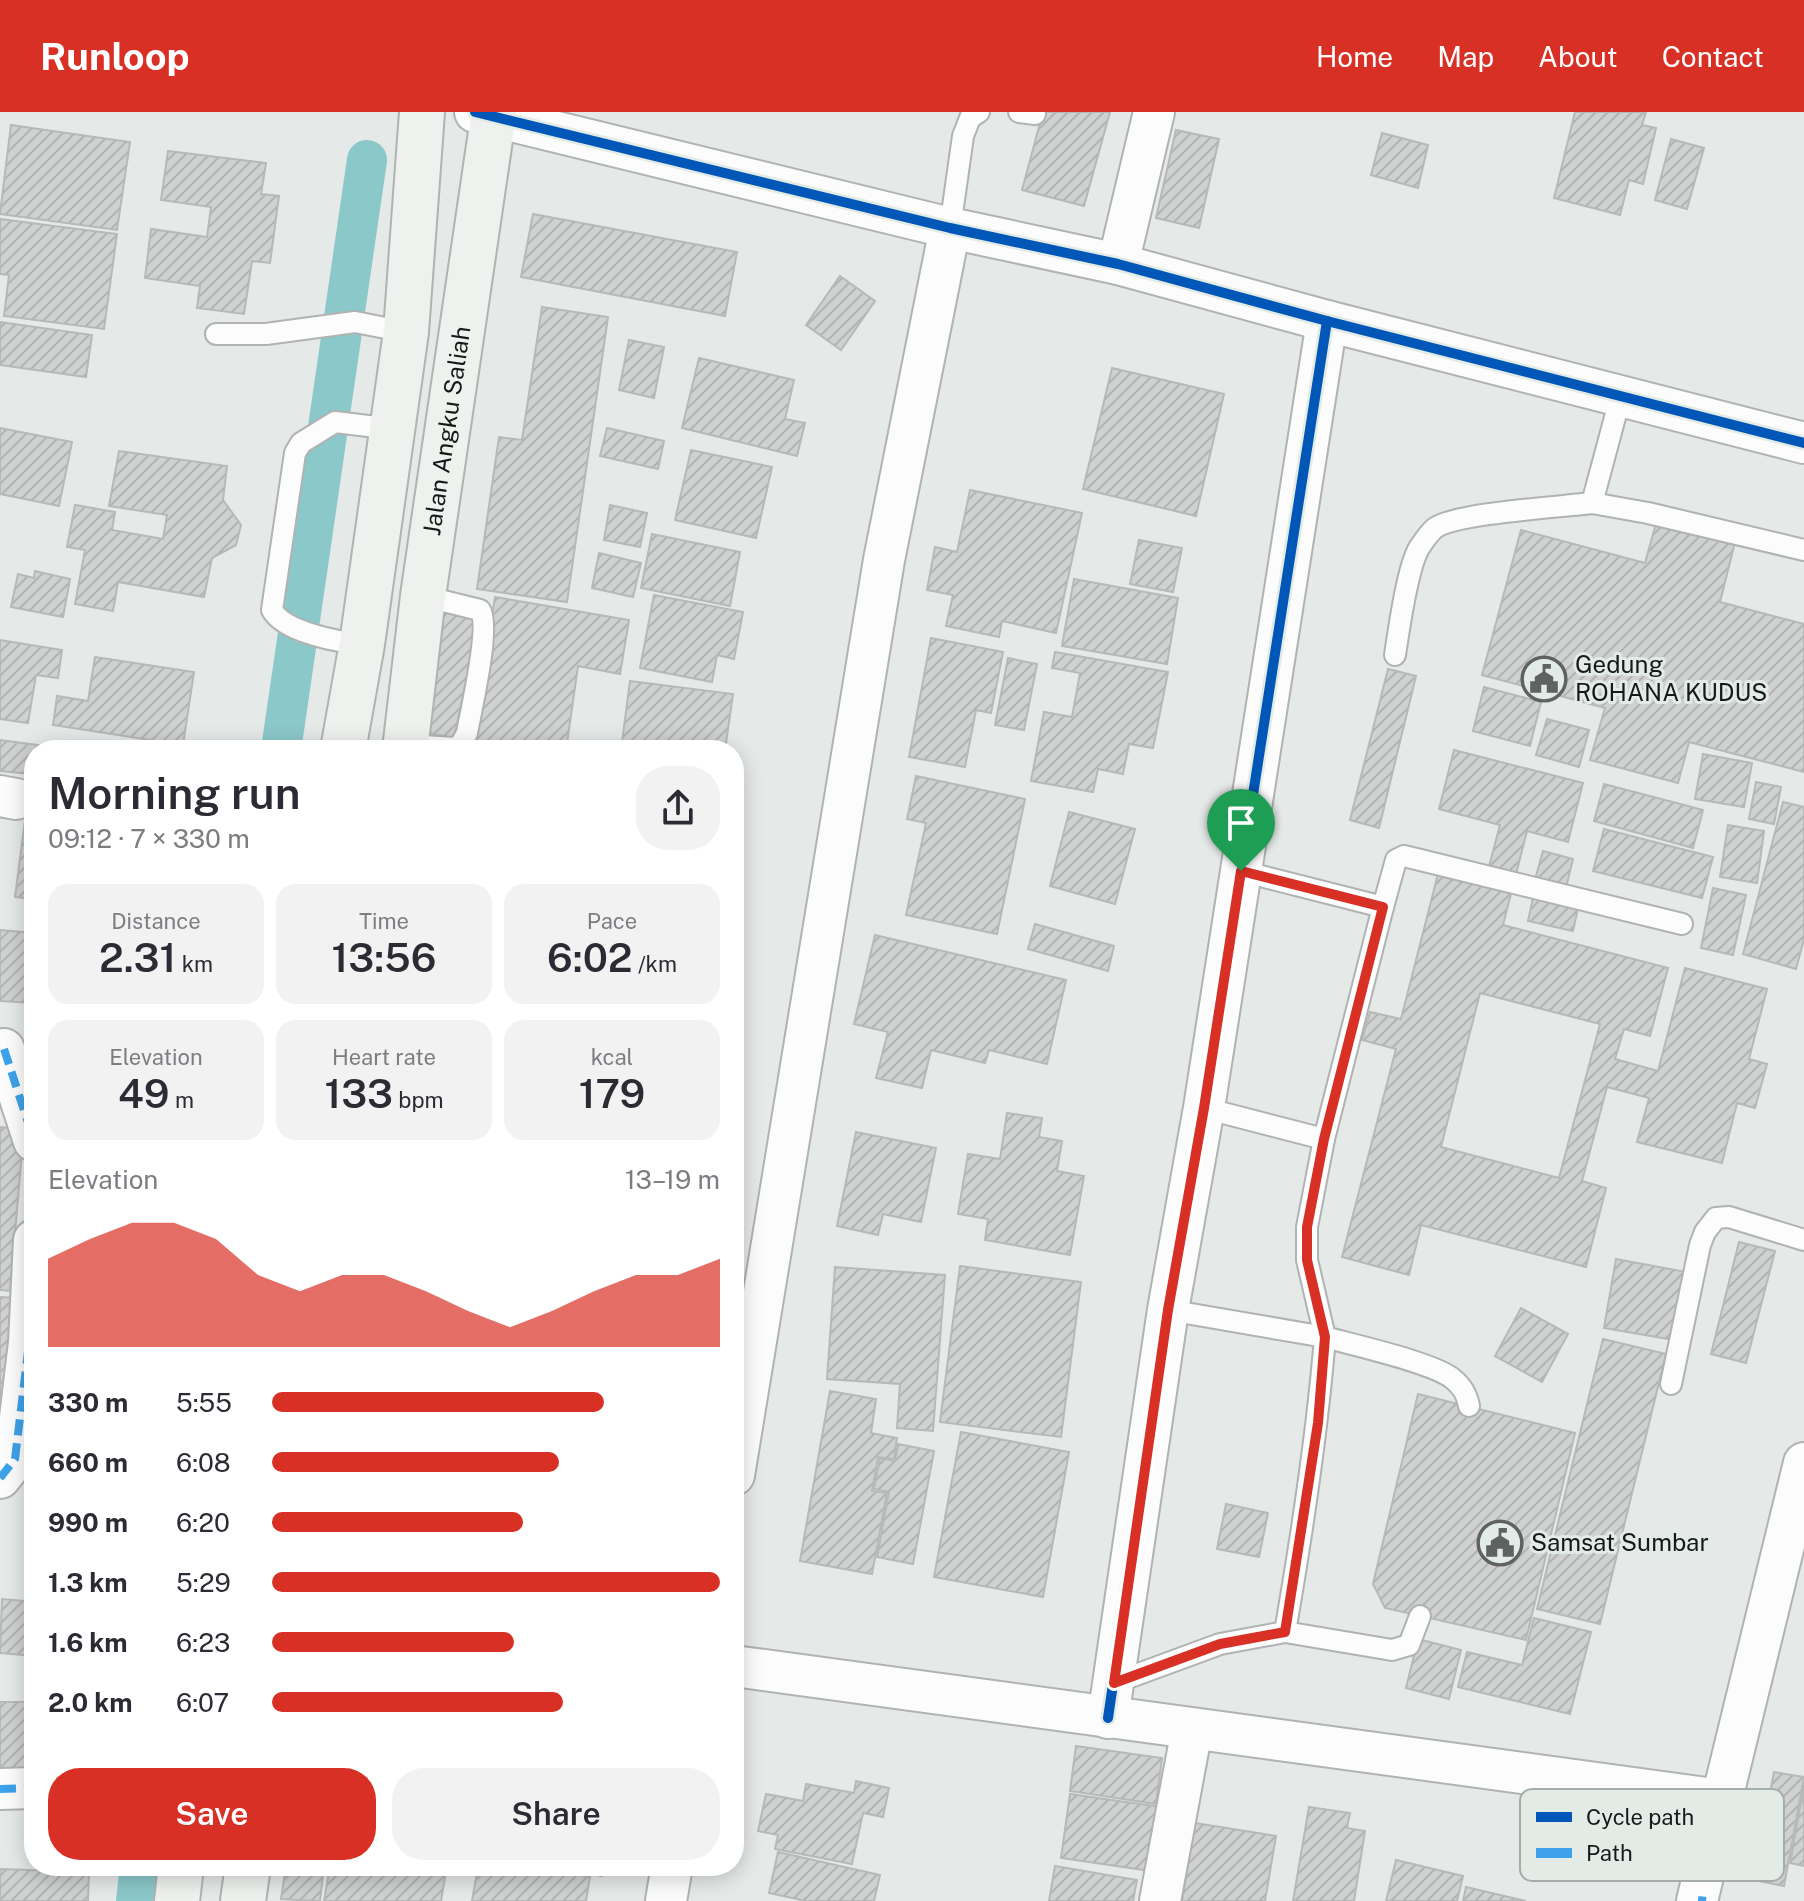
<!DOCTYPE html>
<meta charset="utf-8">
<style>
body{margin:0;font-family:"Public Sans",sans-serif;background:#f2f2f3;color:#2b2b33;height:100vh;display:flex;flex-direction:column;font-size:30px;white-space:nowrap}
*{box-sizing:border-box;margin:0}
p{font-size:26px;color:#7c7c81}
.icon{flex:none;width:44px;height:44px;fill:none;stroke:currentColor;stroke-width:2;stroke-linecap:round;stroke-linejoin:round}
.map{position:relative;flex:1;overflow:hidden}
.panel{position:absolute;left:24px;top:628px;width:720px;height:1136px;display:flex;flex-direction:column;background:#fff;border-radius:32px;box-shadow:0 4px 20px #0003}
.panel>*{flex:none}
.pin{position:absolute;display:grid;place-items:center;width:68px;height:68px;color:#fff;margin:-82px -34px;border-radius:50% 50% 50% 0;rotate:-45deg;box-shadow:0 0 8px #0007}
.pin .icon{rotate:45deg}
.round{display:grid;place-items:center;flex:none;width:84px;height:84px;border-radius:32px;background:#f2f2f3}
.overview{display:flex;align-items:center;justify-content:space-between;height:136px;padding:0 24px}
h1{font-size:44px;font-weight:600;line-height:60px}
.figures{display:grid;grid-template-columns:repeat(3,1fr);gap:12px;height:136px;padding:8px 24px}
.figures div{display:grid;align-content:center;border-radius:20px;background:#f2f2f3;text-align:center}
.figures b{font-size:40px;font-weight:600}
.figures small{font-size:22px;font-weight:400}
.figures p{font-size:22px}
.chart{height:224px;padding:16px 24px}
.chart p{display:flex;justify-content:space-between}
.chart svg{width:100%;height:144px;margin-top:8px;fill:#d93025;opacity:.7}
.action{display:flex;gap:16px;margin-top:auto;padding:16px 24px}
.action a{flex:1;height:92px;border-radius:32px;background:#d93025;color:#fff;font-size:32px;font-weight:600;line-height:92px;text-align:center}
.action a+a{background:#f2f2f3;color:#2b2b33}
ul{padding:0 24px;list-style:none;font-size:26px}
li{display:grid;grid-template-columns:128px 96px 1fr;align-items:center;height:60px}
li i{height:20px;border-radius:10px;background:#d93025}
header{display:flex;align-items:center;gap:48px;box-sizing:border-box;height:112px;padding:0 40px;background:#d93025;color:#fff}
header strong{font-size:38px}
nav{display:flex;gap:44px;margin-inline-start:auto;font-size:28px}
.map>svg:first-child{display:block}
</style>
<header>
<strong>Runloop</strong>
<nav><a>Home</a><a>Map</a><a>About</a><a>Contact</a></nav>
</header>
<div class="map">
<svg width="1804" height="1789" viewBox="0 0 1804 1789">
<defs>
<pattern id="building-hatch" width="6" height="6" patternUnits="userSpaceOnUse" patternTransform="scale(2)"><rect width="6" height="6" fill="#cfd2d1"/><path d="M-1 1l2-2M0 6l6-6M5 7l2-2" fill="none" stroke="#b1b4b3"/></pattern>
</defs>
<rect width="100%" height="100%" fill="#e5e9e7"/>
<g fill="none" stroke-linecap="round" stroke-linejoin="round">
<!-- canal -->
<g stroke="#8bc8ca" stroke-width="40">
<path d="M 281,638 L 367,48"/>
<path d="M 136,1789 L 140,1754"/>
</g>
</g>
<!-- building -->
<g fill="url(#building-hatch)" stroke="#b6b9b8" stroke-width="2" fill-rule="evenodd">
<path d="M 1043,0 L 1110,0 L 1084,94 L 1022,78 Z"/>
<path d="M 1575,0 L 1646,0 L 1642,13 L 1656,16 L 1643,72 L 1629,68 L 1620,103 L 1554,86 Z"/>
<path d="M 11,13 L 130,30 L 117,118 L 0,102 Z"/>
<path d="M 1176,18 L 1219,27 L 1199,116 L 1156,106 Z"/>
<path d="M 1382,21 L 1428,33 L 1418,76 L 1371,63 Z"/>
<path d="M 1671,27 L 1704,36 L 1687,97 L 1655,88 Z"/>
<path d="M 168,39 L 266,51 L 261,82 L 279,84 L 270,151 L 252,149 L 244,202 L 197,196 L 200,174 L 145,166 L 151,117 L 207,125 L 211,95 L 161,88 Z"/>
<path d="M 533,102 L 737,140 L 725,204 L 521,165 Z"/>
<path d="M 0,107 L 117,122 L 104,217 L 4,204 L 9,163 L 0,162 Z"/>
<path d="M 840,164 L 875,189 L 841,238 L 806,213 Z"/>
<path d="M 542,195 L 608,205 L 567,490 L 477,477 L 499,325 L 522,328 Z"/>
<path d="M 0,210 L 92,223 L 86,265 L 0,253 Z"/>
<path d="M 629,228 L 664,235 L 654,286 L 619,278 Z"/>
<path d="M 699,246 L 794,268 L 785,307 L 805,311 L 797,344 L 682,316 Z"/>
<path d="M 1112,256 L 1224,282 L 1196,404 L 1083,377 Z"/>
<path d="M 0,316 L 72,330 L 59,394 L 0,382 Z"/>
<path d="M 607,316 L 664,329 L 658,357 L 600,344 Z"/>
<path d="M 691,338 L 772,355 L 756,426 L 675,408 Z"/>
<path d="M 119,339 L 227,354 L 223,388 L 241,413 L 236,433 L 212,446 L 204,485 L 118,470 L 113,499 L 75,492 L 85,438 L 67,435 L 75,393 L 115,400 L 112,418 L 163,427 L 167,403 L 109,394 Z"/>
<path d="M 970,378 L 1082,401 L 1056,521 L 1002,509 L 999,525 L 946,514 L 953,483 L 927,478 L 935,435 L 957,440 Z"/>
<path d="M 610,393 L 647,401 L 640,435 L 604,428 Z"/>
<path d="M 1657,408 L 1735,430 L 1720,490 L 1804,512 L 1804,660 L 1689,630 L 1678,671 L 1590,648 L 1605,596 L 1482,563 L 1521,418 L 1645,451 Z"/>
<path d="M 652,422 L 740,440 L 730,494 L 641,476 Z"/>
<path d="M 1139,428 L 1182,436 L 1173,480 L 1130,472 Z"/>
<path d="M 599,441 L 641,451 L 633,485 L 592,476 Z"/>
<path d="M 35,459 L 70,467 L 63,505 L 11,495 L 18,462 L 34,466 Z"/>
<path d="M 1074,467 L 1178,486 L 1167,552 L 1062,534 Z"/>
<path d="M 654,483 L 743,500 L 734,547 L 717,543 L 712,570 L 640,556 Z"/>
<path d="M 495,485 L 629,508 L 620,562 L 578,554 L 566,638 L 471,638 Z"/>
<path d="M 438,498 L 479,507 L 454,626 L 413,618 Z"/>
<path d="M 931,526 L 1003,540 L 991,601 L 976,598 L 965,655 L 909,645 Z"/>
<path d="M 0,528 L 62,538 L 58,566 L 36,563 L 28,611 L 0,607 Z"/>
<path d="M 1055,540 L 1168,560 L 1153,636 L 1129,632 L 1123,662 L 1098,657 L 1093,680 L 1031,669 L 1044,600 L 1072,605 L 1080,561 L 1052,556 Z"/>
<path d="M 95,545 L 194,560 L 183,633 L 53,613 L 57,584 L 88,589 Z"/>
<path d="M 1008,546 L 1037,552 L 1024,618 L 995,613 Z"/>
<path d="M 1388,557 L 1416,564 L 1379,716 L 1350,708 Z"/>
<path d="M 630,569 L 733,582 L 725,638 L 621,638 Z"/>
<path d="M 1484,575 L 1541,590 L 1530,634 L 1473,619 Z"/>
<path d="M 1547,607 L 1589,618 L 1579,655 L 1536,643 Z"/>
<path d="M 0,628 L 75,638 L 34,638 L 34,787 L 15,785 L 31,662 L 0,659 Z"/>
<path d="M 1454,638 L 1583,671 L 1568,730 L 1527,719 L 1503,813 L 1668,856 L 1650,924 L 1624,917 L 1615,947 L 1658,959 L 1685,856 L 1767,877 L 1749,947 L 1767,952 L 1755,996 L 1737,991 L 1722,1051 L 1637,1030 L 1649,986 L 1607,975 L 1582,1069 L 1606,1076 L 1586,1155 L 1421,1113 L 1409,1163 L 1342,1145 L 1396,937 L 1362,928 L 1370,900 L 1401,907 L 1438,762 L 1484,773 L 1500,713 L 1439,697 ZM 1480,881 L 1600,912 L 1559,1066 L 1441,1035 Z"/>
<path d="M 1703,642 L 1752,651 L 1744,695 L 1695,687 Z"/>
<path d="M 916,664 L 1025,687 L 997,822 L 906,803 L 926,711 L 907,707 Z"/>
<path d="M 1756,670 L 1781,675 L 1774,712 L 1749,707 Z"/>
<path d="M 1604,672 L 1703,698 L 1693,736 L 1594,709 Z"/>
<path d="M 1783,690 L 1804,695 L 1804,827 L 1796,857 L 1743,842 Z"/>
<path d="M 1069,700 L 1135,717 L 1115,792 L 1050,774 Z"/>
<path d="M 1728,713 L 1764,719 L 1757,771 L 1720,765 Z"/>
<path d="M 1604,717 L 1713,745 L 1702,786 L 1593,759 Z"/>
<path d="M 1543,739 L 1573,747 L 1565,780 L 1534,771 Z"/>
<path d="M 1713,776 L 1746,783 L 1733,843 L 1701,836 Z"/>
<path d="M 1533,786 L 1578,796 L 1573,819 L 1528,809 Z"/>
<path d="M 1035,812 L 1114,834 L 1108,859 L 1028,837 Z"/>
<path d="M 0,818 L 34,821 L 34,891 L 0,889 Z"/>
<path d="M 875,823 L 1066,868 L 1047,952 L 989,938 L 985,951 L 931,938 L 922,976 L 876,966 L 888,920 L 854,912 Z"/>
<path d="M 1007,1001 L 1042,1006 L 1039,1025 L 1062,1029 L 1057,1059 L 1084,1064 L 1070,1143 L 985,1128 L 988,1107 L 958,1102 L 968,1042 L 1000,1047 Z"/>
<path d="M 0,1015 L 24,1017 L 10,1179 L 0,1178 Z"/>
<path d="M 856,1020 L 936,1036 L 921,1110 L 883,1102 L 878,1123 L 837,1114 Z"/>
<path d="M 1739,1130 L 1775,1139 L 1746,1251 L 1711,1242 Z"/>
<path d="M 1616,1147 L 1686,1160 L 1674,1228 L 1604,1216 Z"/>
<path d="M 960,1154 L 1081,1170 L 1061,1325 L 940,1310 Z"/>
<path d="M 835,1155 L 945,1163 L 933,1319 L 897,1316 L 900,1272 L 827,1267 Z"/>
<path d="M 0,1185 L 16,1186 L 0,1340 Z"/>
<path d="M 1521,1196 L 1568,1222 L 1542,1270 L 1495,1244 Z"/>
<path d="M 1603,1227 L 1666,1242 L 1600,1512 L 1537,1497 Z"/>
<path d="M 830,1279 L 876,1287 L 871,1321 L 897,1326 L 894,1347 L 878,1345 L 872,1379 L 887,1381 L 872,1462 L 800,1449 Z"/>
<path d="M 1418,1282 L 1575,1321 L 1526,1528 L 1385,1496 L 1373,1472 Z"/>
<path d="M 961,1320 L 1069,1340 L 1043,1485 L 934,1465 Z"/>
<path d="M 898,1332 L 934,1339 L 913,1452 L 877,1445 L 889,1380 L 874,1377 L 880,1346 L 895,1349 Z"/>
<path d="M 34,1356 L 34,1416 L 26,1415 Z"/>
<path d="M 1226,1392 L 1268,1401 L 1259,1445 L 1217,1437 Z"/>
<path d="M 27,1460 L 34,1460 L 34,1544 L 0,1541 L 2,1487 L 25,1489 Z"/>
<path d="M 1534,1506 L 1591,1520 L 1570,1602 L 1458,1575 L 1467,1540 L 1522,1553 Z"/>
<path d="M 1418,1527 L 1461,1538 L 1449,1587 L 1406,1576 Z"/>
<path d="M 0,1590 L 33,1590 L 33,1668 L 0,1667 Z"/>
<path d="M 1076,1634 L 1162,1646 L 1156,1692 L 1070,1679 Z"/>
<path d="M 1774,1660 L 1804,1665 L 1784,1774 L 1753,1768 Z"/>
<path d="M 856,1669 L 889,1676 L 883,1705 L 863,1701 L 852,1752 L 775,1737 L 778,1723 L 758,1719 L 766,1682 L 803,1689 L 806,1672 L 854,1681 Z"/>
<path d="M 1804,1673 L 1804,1754 L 1790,1751 Z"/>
<path d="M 1070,1682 L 1161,1695 L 1151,1759 L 1061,1746 Z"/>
<path d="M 1309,1695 L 1350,1701 L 1347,1716 L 1365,1719 L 1354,1789 L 1293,1789 Z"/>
<path d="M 1195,1711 L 1276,1724 L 1265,1789 L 1182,1789 Z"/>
<path d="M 778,1740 L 880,1763 L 874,1789 L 806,1789 L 769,1781 Z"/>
<path d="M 1396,1748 L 1463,1764 L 1457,1789 L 1386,1789 Z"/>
<path d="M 286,1754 L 324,1754 L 320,1789 L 281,1787 Z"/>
<path d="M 330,1754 L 413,1754 L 446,1760 L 441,1789 L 324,1789 Z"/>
<path d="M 478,1754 L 531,1754 L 590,1765 L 586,1789 L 472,1789 Z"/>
<path d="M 549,1754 L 604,1754 L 602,1764 Z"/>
<path d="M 1055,1754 L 1137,1768 L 1133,1789 L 1049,1789 Z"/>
<path d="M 0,1757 L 89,1760 L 88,1789 L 0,1789 Z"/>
<path d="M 1466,1775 L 1526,1789 L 1463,1789 Z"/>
</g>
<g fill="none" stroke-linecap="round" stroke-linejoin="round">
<!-- lane casing -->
<g stroke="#b0b3b2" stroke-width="24">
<g id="lane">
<path d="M 1019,0 L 1035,2"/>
<path d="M 950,116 L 963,24 L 970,6 L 979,0"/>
<path d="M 216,222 L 266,222 L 355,210 L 406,220"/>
<path d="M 1621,283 L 1592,391 L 1648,401 L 1804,438"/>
<path d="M 362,532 C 338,530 284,520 272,498 L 295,341 L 301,331 L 335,310 L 393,317"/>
<path d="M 1395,543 C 1399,517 1407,457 1419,436 C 1423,430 1430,420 1435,416 C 1456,401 1561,395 1592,391"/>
<path d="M 406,633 L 455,636 L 461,632 L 467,621 C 471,598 491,514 480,498 L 423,484"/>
<path d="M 1383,795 L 1396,748 L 1404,744 L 1682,812"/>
<path d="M 1204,996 L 1324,1027 L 1383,795 L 1241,759"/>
<path d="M 1324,1027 L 1307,1115 L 1307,1148 L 1325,1225 C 1353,1233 1435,1251 1453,1267 C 1463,1275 1467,1283 1469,1294"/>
<path d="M 1671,1272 L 1700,1133 L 1705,1120 L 1716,1106 L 1729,1105 L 1804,1128"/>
<path d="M 1285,1520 L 1392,1538 L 1409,1533 L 1420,1504"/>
<path d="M 1114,1571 L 1220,1532 L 1285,1520 C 1302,1422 1317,1324 1325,1225 L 1168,1198"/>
</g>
</g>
<!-- street casing -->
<g stroke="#b0b3b2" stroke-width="44">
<g id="street">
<path d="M 475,0 L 950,116 L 1118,152 L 1327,209 L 1804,331"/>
<path d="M 1118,152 L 1154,0"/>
<path d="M 0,684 L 16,687"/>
<path d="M 4,937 L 34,1029"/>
<path d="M 734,1363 L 884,448 L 950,116"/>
<path d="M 0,1366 L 15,1347 L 29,1231 L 34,1128"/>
<path d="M 734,1554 L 1721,1688"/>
<path d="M 1108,1606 L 1168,1198 L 1204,996 L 1327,209"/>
<path d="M 0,1677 L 34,1676"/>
<path d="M 666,1789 L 672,1754"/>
<path d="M 1160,1789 L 1192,1617"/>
<path d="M 1697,1789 L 1804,1351"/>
</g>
</g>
<!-- secondary casing -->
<g stroke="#b0b3b2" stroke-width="48">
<g id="secondary">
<path d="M 343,638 L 362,532 L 406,220 L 422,0"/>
<path id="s1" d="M 405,638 L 423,484 L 494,0"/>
<path d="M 177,1789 L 181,1754"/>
<path d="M 243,1789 L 248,1754"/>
</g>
</g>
<!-- lane -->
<use href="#lane" stroke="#fbfcfb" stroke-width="20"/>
<!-- street -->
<use href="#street" stroke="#fbfcfb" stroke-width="40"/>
<!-- secondary -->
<use href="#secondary" stroke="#eef1ee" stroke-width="44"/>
<!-- quiet -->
<g stroke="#3da2ea" stroke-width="8" stroke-dasharray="16 8" stroke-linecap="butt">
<path d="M 4,937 L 34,1029"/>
<path d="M 0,1366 L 15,1347 L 29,1231 L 34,1128"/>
<path d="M 0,1677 L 34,1676"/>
<path d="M 1698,1788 L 1706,1789"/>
</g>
<!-- cycleway casing -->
<g stroke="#e3ebe7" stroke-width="15">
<g id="cycleway">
<path d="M 475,0 L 950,116 L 1118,152 L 1327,209 L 1804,331"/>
<path d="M 1108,1606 L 1168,1198 L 1204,996 L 1327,209"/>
</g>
</g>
<!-- cycleway -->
<use href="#cycleway" stroke="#0057b8" stroke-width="10"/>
</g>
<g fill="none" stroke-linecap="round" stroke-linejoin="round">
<!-- route casing -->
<g stroke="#fff" stroke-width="16">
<path id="route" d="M 1241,759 L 1383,795 L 1324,1027 L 1307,1115 L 1307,1148 L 1325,1225 L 1318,1311 L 1285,1520 L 1220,1532 L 1114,1571 L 1168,1198 L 1204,996 Z"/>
</g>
<!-- route -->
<use href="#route" stroke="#d93025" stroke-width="10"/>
</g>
<!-- icons -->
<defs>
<g id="civic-ring" transform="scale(2.3)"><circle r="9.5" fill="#e3ebe7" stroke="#5e6260" stroke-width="1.5"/><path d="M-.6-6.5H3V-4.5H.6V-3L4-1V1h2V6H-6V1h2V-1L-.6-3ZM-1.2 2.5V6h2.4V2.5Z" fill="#5e6260"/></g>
</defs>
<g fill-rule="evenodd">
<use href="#civic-ring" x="1544" y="567"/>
<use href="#civic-ring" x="1500" y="1431"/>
</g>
<g text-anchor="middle" stroke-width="6" stroke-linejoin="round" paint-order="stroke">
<!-- street labels -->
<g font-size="24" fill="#161917" stroke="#e3ebe7">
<text dy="8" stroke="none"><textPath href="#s1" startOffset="322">Jalan Angku Saliah</textPath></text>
</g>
<!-- poi labels -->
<g font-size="24" fill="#161917" stroke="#e3ebe7" text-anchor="start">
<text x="1575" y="561">Gedung<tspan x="1575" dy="28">ROHANA KUDUS</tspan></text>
<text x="1531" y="1439">Samsat Sumbar</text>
</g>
</g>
<!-- legend -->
<rect x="1520" y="1677" width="264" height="92" rx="12" fill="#e3ebe7" stroke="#a6aca9" stroke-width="2"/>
<rect x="1536" y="1700" width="36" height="10" fill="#0057b8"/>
<rect x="1536" y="1736" width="36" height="10" fill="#3da2ea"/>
<g font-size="22" fill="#161917">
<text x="1586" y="1713">Cycle path</text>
<text x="1586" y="1749">Path</text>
</g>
</svg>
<div class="pin" style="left:1241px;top:759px;background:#1e9e55"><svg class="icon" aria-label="arrive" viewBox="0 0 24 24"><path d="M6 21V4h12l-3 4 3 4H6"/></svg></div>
<section class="panel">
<div class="overview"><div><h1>Morning run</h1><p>09:12 · 7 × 330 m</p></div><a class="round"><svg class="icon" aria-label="share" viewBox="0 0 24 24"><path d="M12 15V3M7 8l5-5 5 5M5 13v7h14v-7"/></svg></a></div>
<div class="figures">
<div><p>Distance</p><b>2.31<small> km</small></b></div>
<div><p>Time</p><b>13:56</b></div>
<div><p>Pace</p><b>6:02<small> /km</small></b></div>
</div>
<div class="figures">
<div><p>Elevation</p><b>49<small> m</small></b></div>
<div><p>Heart rate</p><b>133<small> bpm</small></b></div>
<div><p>kcal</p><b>179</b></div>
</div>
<div class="chart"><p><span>Elevation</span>13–19 m</p>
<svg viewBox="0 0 160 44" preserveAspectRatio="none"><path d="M0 44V17L10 11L20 6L30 6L40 11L50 22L60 27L70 22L80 22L90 27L100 33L110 38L120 33L130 27L140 22L150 22L160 17V44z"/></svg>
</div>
<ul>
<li><b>330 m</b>5:55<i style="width:74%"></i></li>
<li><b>660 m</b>6:08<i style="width:64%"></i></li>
<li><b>990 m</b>6:20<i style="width:56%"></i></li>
<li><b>1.3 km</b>5:29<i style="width:100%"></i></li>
<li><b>1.6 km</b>6:23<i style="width:54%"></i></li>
<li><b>2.0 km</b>6:07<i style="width:65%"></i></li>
</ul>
<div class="action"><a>Save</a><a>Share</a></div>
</section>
</div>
